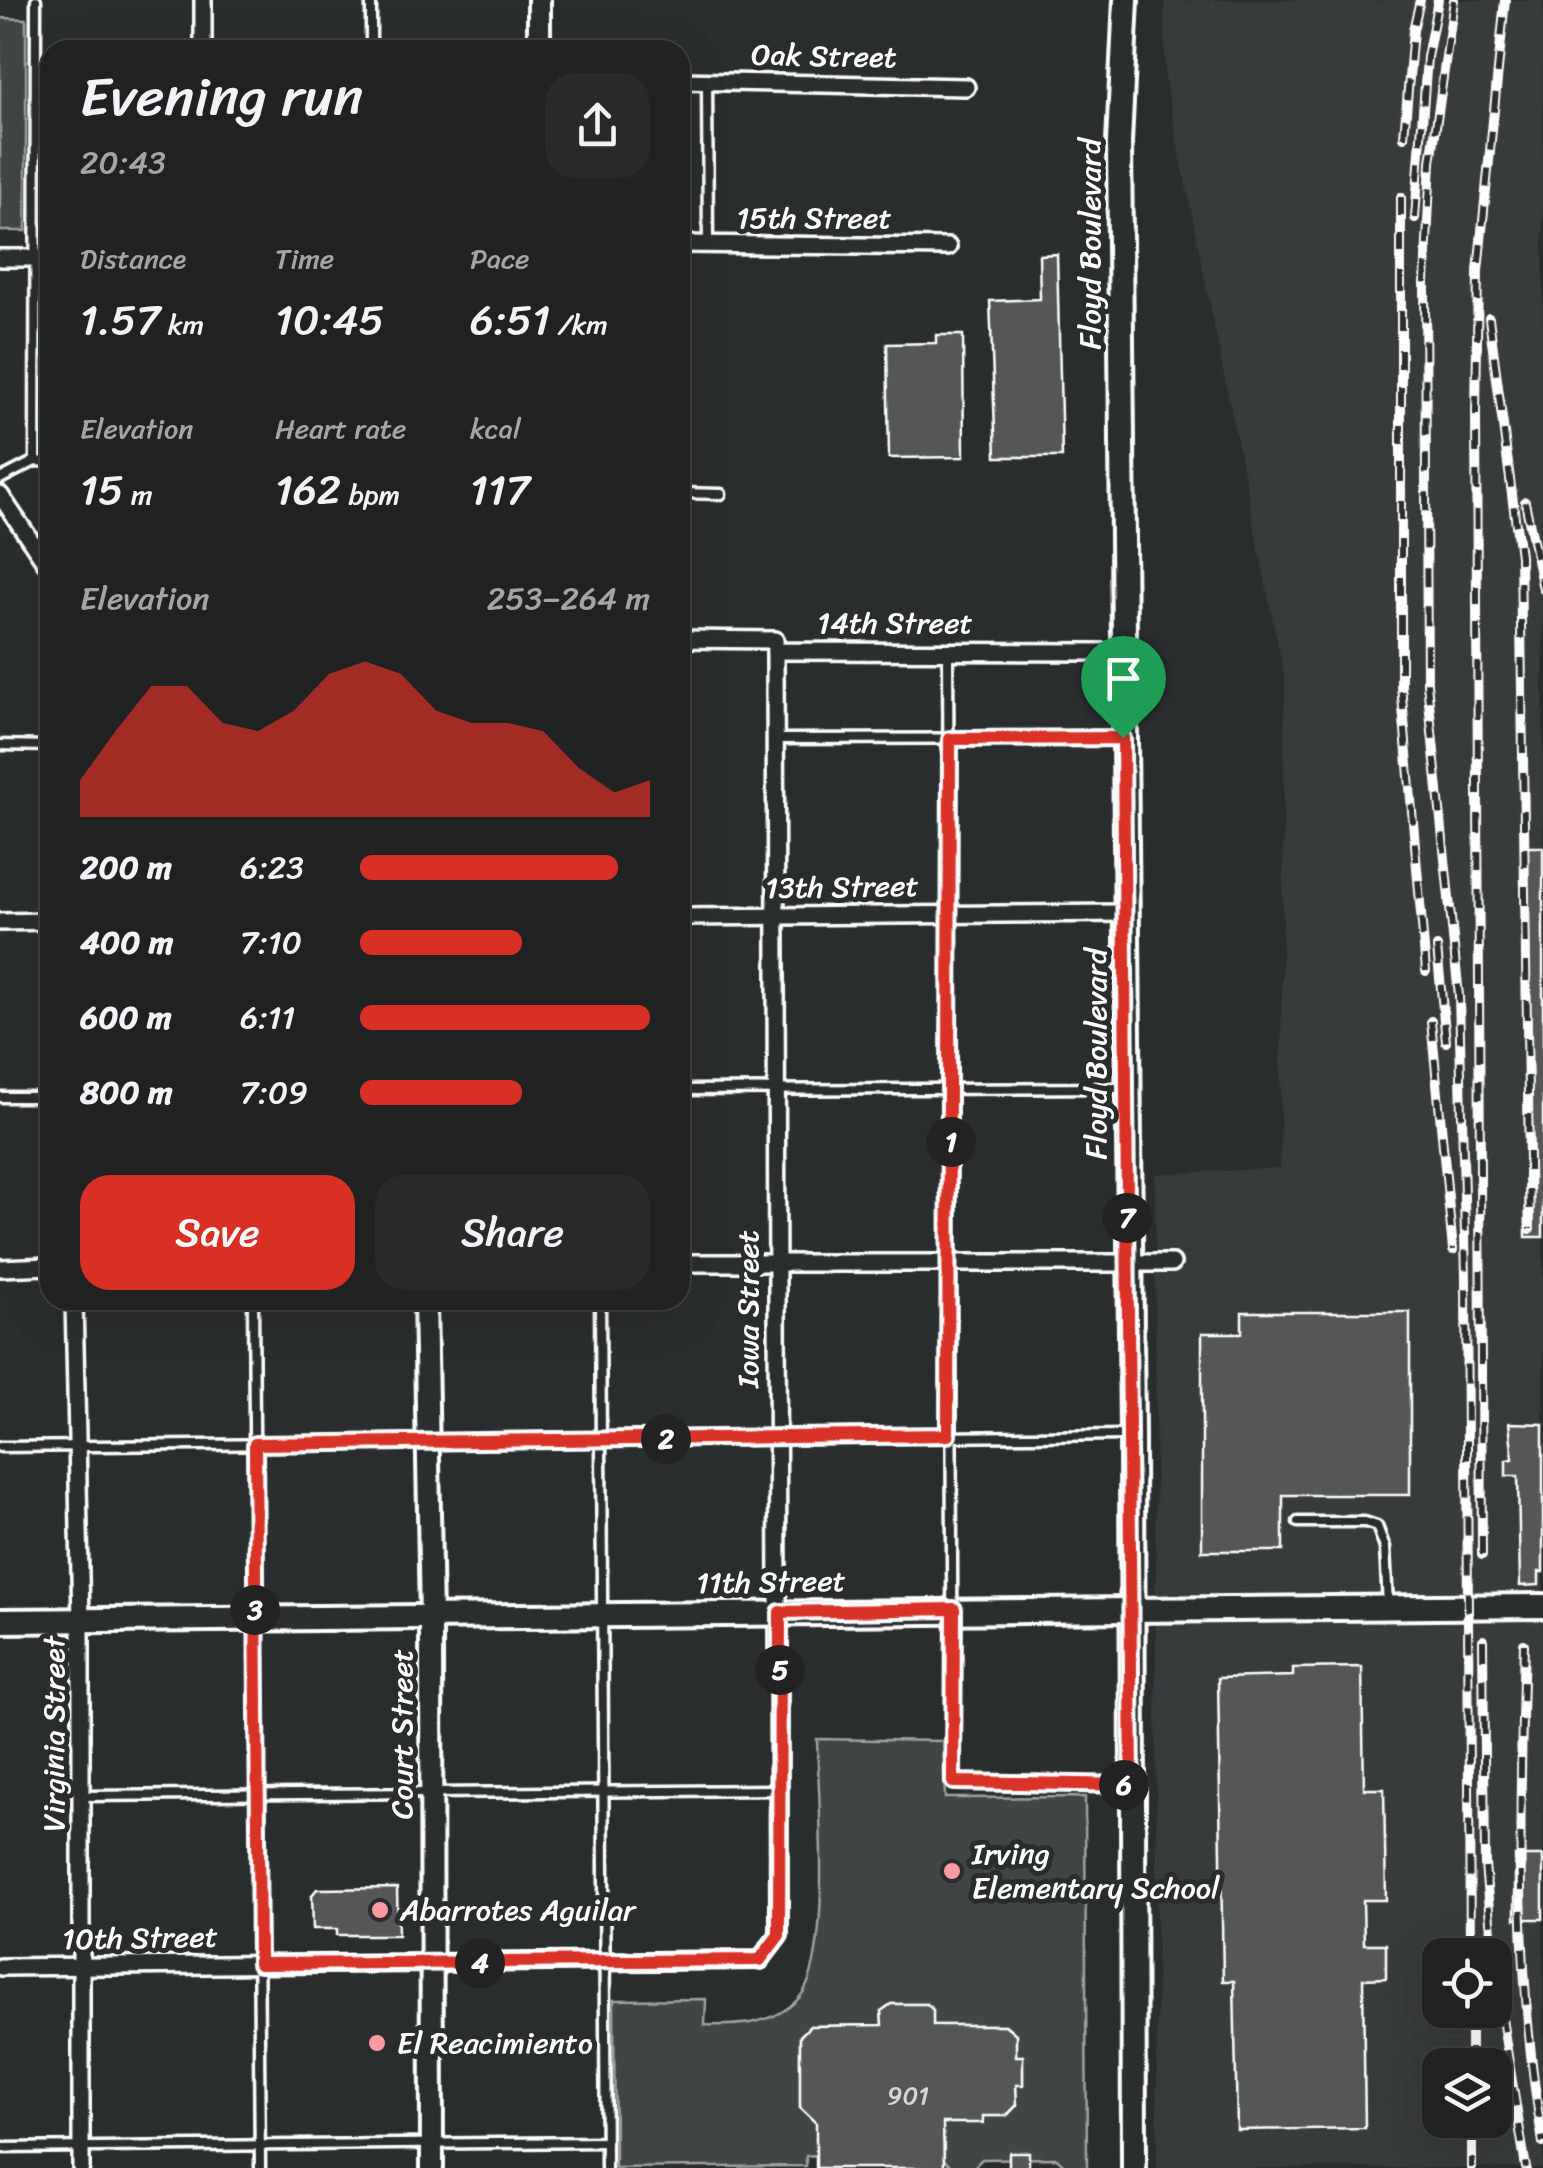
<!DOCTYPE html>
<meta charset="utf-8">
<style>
body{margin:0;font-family:Sriracha,sans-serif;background:#282a2a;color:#f1f3f6;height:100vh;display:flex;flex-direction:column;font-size:38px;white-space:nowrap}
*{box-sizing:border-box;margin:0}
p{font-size:32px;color:#a2a4a5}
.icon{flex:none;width:55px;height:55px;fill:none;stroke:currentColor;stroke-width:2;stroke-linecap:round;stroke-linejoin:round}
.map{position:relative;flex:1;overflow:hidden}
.side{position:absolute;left:40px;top:40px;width:650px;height:1270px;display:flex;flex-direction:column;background:#202222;border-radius:30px;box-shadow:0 10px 40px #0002,0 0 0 2px #3d3f40}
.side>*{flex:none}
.tools{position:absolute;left:1422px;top:1938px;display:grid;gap:20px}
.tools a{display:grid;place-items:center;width:90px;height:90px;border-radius:20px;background:#202222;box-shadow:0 10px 40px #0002,0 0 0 2px #3d3f40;font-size:50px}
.pin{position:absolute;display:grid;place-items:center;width:85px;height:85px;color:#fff;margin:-102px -42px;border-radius:50% 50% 50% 0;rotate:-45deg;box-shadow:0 0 10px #0007}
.pin .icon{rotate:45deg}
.km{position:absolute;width:50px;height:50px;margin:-25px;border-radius:50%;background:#222;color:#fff;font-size:28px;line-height:50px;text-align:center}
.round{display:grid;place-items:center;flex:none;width:105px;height:105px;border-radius:30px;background:#282a2a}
.overview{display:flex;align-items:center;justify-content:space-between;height:170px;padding:0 40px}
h1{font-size:55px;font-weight:600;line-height:75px}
.figures{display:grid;grid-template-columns:repeat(3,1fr);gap:15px;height:170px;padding:10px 40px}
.figures div{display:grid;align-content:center}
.figures b{font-size:42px;font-weight:600}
.figures small{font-size:28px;font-weight:400}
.figures p{font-size:28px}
.chart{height:280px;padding:20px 40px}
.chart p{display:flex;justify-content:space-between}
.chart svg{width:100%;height:180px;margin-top:10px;fill:#d93025;opacity:.7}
.primary-button{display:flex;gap:20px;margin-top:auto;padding:20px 40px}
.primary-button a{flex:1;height:115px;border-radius:30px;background:#d93025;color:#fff;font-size:40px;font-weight:600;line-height:115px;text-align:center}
.primary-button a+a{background:#282a2a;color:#f1f3f6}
ul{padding:0 40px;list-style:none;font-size:32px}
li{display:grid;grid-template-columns:160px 120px 1fr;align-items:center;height:75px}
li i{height:25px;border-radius:12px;background:#d93025}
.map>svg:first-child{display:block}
</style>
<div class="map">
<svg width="1543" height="2168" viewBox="0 0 1543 2168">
<rect width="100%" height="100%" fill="#2a2d2e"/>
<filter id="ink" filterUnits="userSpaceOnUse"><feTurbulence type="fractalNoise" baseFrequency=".01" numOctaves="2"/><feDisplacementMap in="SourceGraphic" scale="20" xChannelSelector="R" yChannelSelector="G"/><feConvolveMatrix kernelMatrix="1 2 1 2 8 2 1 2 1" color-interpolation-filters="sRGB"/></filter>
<g filter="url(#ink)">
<!-- built -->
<path fill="#373a3b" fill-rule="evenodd" d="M 1165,0 L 1543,0 L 1543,2168 L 1157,2168 L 1155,1174 L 1280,1168 L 1285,680 L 1165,80 ZM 1440,1955 L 1495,1955 L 1495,2010 L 1440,2010 ZM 1440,2065 L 1495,2065 L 1495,2120 L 1440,2120 Z"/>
<!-- green -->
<g fill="#414445" stroke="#a0a2a2" stroke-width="2.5">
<path d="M 0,18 L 26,19 L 26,231 L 0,231 Z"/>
<path d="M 817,1739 L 943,1741 L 945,1798 L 1085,1797 L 1087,2168 L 1067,2168 L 1057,2158 L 982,2159 L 973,2168 L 953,2168 L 944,2160 L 944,2144 L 933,2144 L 933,2116 L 1007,2116 L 1017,2105 L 1016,2085 L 1023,2084 L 1023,2057 L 1016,2056 L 1016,2034 L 1006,2025 L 933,2025 L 933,2010 L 927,2004 L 891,2004 L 881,2011 L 882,2025 L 810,2026 L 800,2036 L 800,2108 L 812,2118 L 884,2118 L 816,2137 L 816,2155 L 806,2156 L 806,2166 L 615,2168 L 614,2000 L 706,1999 L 705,2025 C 738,2026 774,2025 799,1998 C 833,1961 818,1794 817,1739 Z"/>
</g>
<!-- building -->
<g fill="#555758" stroke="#fff" stroke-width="2.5">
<path d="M 1057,254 L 1062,457 L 996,457 L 990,301 L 1040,299 L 1039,255 Z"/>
<path d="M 936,335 L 963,335 L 964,457 L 889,458 L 887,344 L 936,343 Z"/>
<path d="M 1523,847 L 1543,847 L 1543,1237 L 1526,1237 Z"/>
<path d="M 1242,1312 L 1410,1312 L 1410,1495 L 1283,1495 L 1283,1551 L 1202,1551 L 1202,1333 L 1242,1333 Z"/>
<path d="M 1509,1423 L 1543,1424 L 1543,1572 L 1539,1572 L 1539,1585 L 1520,1586 L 1518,1476 L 1506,1476 L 1506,1460 L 1513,1459 Z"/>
<path d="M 1362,1667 L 1364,1789 L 1384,1789 L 1386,1900 L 1363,1900 L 1364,1944 L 1386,1944 L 1386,1978 L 1363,1979 L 1365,2128 L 1237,2130 L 1234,1981 L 1223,1981 L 1218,1678 L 1293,1676 L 1293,1668 Z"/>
<rect x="1515" y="1856" width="28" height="63"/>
<path d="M 397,1888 L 398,1935 L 337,1935 L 337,1929 L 313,1929 L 312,1895 L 317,1889 Z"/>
<path d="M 891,2004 L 927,2004 L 933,2010 L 933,2025 L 1005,2025 L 1016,2034 L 1016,2056 L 1023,2056 L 1023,2085 L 1016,2085 L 1017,2105 L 1006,2116 L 983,2116 L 983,2123 L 943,2123 L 944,2168 L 816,2168 L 816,2123 L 800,2108 L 800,2036 L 810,2026 L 882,2025 L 881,2011 Z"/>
<rect x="1009" y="2152" width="20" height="16"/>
</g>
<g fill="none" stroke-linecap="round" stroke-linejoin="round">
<!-- service casing -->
<g stroke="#fff" stroke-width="15">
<g id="service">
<path d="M 371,0 L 371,50"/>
<path d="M 707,81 L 708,245"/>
<path d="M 35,461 L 36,0"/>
<path d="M 0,479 L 35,461 L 50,462"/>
<path d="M 680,493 L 721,494"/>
<path d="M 948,650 L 953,1782 L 1131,1785"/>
<path d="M 775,739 L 1120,738"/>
<path d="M 0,745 L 50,746"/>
<path d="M 680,1090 L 1125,1088"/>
<path d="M 0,1097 L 50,1097"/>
<path d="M 253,1300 L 260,2168"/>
<path d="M 600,1300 L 606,2168"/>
<path d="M 0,1447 L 1128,1435"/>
<path d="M 1298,1522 L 1365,1522 L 1377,1526 L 1385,1548 L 1388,1605"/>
<path d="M 81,1796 L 780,1790"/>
<path d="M 0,2148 L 606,2142"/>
</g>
</g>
<!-- minor casing -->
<g stroke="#fff" stroke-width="22">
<g id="minor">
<path d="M 203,0 L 203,50"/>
<path d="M 680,81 L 966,87"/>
<path d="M 680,244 L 948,247"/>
<path d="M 0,258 L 50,258"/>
<path d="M 0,495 L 50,569"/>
<path d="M 680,639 L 775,640 L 775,651 L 1122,652"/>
<path d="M 680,917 L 1125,913"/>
<path d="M 0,922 L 50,921"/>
<path d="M 680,1263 L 1172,1263"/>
<path d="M 0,1268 L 50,1266"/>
<path d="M 74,1300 L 81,1620 L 81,2168"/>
<path d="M 0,1967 L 760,1960 L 779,1935 L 775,651"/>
</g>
</g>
<!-- tertiary casing -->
<g stroke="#fff" stroke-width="28">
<g id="tertiary">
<path d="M 539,0 L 539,50"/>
<path d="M 425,1300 L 431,1618 L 432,2168"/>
</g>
</g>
<!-- secondary casing -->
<g stroke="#fff" stroke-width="30">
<g id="secondary">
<path d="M 1126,0 L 1119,142 L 1132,1435 L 1134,2168"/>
<path d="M 0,1621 L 1543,1606"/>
</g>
</g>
<!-- service -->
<use href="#service" stroke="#2a2d2e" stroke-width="8"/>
<!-- minor -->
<use href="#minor" stroke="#2a2d2e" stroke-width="15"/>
<!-- tertiary -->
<use href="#tertiary" stroke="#2a2d2e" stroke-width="20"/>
<!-- secondary -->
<use href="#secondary" stroke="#2a2d2e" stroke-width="22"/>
<!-- rail casing -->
<g stroke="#fff" stroke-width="10">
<g id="rail">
<path d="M 1454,0 L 1431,162 L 1425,282 L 1427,683 L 1459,996 L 1466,1277 L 1470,1955"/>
<path d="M 1404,137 L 1413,30 L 1420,0"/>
<path d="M 1401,197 L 1401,685 L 1426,971"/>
<path d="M 1415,218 L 1427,57 L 1438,0"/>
<path d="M 1489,318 L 1520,556 L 1530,1229"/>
<path d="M 1525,502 L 1543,589"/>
<path d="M 1437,947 L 1446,1042"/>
<path d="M 1431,1021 L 1453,1250"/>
<path d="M 1482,1555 L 1476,413 L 1478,271 L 1505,0"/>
<path d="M 1483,1640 L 1485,1865 L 1493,1955"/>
<path d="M 1524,1644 C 1519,1812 1515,1977 1543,2143"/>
<path d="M 1495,1975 L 1526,2168"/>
<path d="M 1471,2010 L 1471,2065"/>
<path d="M 1472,2120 L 1472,2168"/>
</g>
</g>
<!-- rail -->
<use href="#rail" stroke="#2a2d2e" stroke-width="6" stroke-dasharray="19" stroke-linecap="butt"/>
</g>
</g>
<g fill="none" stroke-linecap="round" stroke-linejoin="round" filter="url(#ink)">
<!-- route casing -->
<g stroke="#fff" stroke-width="20">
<path id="route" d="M 1123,738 L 1132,1785 L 953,1782 L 954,1609 L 780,1612 L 779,1935 L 760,1960 L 259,1964 L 255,1444 L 948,1435 L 950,739 Z"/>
</g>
<!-- route -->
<use href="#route" stroke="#d93025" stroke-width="12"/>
</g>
<!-- markers -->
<g fill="#ff9aa2" stroke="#2a2d2e" stroke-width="4">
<circle cx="952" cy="1871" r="10"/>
<circle cx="380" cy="1910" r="10"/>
<circle cx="377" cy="2043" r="10"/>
</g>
<g text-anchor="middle" stroke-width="10" stroke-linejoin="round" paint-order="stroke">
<!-- number labels -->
<g font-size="25" fill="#d4d5d5">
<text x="908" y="2104">901</text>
</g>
<!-- street labels -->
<g font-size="30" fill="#fff" stroke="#2a2d2e">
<text transform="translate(824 56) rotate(1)" y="10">Oak Street</text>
<text x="814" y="228">15th Street</text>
<text transform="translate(1090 244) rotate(-90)" y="10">Floyd Boulevard</text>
<text x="895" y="633">14th Street</text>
<text transform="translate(842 887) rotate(-1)" y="10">13th Street</text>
<text transform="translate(1096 1054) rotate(-90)" y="10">Floyd Boulevard</text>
<text transform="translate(748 1309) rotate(-90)" y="10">Iowa Street</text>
<text transform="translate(771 1582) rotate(-1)" y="10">11th Street</text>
<text transform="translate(54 1734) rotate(-90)" y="10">Virginia Street</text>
<text transform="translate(402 1734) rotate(-90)" y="10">Court Street</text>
<text transform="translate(140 1938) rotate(-1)" y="10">10th Street</text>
</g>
<!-- poi labels -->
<g font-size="30" fill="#fff" stroke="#2a2d2e" text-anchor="start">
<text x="972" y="1864">Irving<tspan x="972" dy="34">Elementary School</tspan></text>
<text x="400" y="1920">Abarrotes Aguilar</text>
<text x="397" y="2053">El Reacimiento</text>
</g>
</g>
</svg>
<div class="tools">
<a><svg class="icon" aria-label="locate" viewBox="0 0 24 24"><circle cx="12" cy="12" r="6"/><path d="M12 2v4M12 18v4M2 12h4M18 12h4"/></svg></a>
<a><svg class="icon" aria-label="layers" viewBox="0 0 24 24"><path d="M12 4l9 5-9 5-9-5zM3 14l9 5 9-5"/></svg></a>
</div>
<div class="pin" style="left:1123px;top:738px;background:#1e9e55"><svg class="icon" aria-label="arrive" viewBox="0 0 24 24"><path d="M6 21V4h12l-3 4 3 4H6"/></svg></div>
<b class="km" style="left:951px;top:1142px">1</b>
<b class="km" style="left:666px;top:1439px">2</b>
<b class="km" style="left:255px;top:1610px">3</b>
<b class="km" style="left:480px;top:1963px">4</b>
<b class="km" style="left:780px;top:1670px">5</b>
<b class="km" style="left:1124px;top:1785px">6</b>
<b class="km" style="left:1127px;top:1218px">7</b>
<section class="side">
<div class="overview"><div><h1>Evening run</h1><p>20:43</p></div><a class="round"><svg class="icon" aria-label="share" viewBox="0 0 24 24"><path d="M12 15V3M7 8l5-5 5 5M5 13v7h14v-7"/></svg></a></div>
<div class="figures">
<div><p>Distance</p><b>1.57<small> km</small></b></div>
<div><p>Time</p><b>10:45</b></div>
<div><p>Pace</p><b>6:51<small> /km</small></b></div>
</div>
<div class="figures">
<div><p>Elevation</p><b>15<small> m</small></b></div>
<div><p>Heart rate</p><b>162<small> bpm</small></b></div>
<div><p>kcal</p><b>117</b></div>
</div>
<div class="chart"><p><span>Elevation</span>253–264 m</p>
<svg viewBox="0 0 160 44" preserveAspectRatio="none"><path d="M0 44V35L10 23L20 12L30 12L40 21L50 23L60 18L70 9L80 6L90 9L100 18L110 21L120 21L130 23L140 32L150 38L160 35V44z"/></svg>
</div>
<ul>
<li><b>200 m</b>6:23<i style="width:89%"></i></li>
<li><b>400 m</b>7:10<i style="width:56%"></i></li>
<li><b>600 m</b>6:11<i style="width:100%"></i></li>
<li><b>800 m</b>7:09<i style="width:56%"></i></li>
</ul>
<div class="primary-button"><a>Save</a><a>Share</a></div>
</section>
</div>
